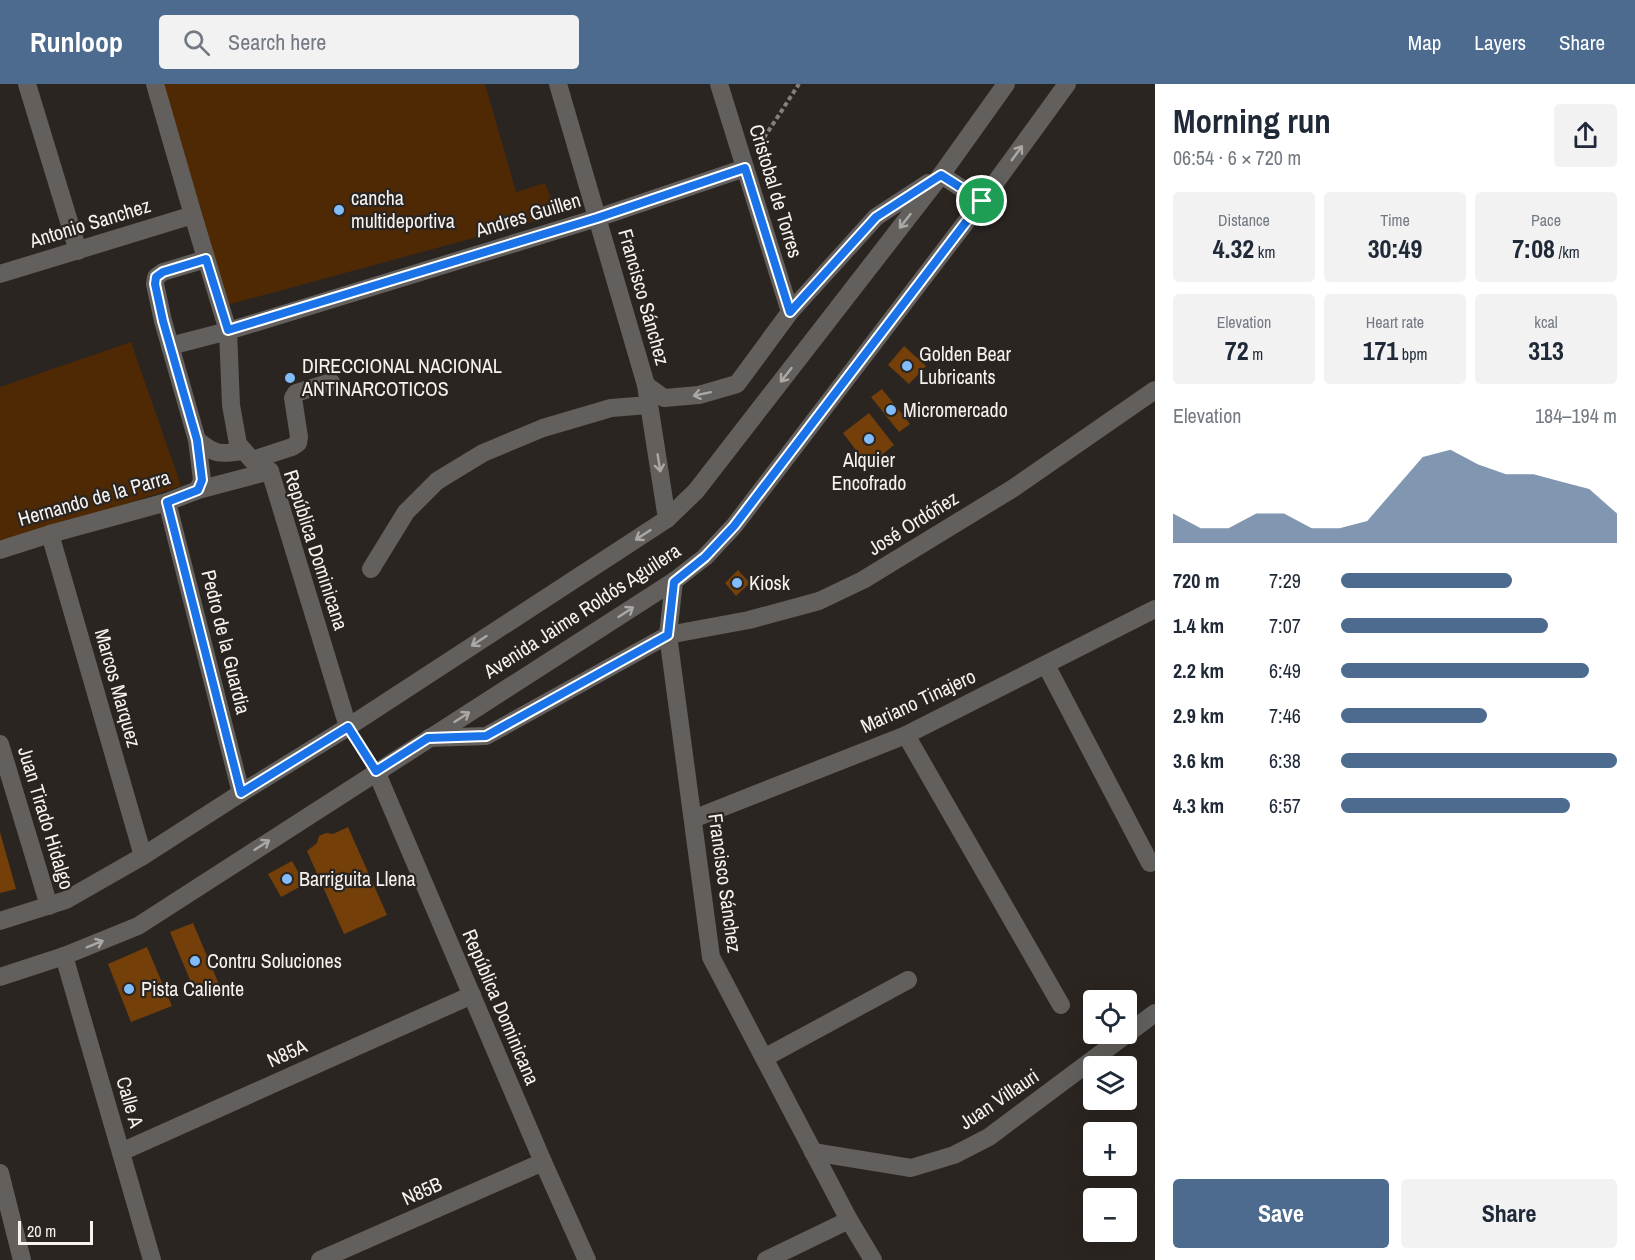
<!DOCTYPE html>
<meta charset="utf-8">
<style>
body{margin:0;font-family:"Archivo Narrow",sans-serif;background:#f2f2f3;color:#1f2937;height:100vh;display:flex;flex-direction:column;font-size:22px;white-space:nowrap}
*{box-sizing:border-box;margin:0}
p{font-size:20px;color:#747a83}
.icon{flex:none;width:33px;height:33px;fill:none;stroke:currentColor;stroke-width:2;stroke-linecap:round;stroke-linejoin:round}
.map{position:relative;flex:1;overflow:hidden}
.side{display:flex;flex-direction:column;background:#fff;width:480px}
.side>*{flex:none}
.fabs{position:absolute;left:1083px;top:906px;display:grid;gap:12px}
.fabs a{display:grid;place-items:center;width:54px;height:54px;border-radius:6px;background:#fff;box-shadow:0 6px 24px #0002;font-size:30px}
.scale{position:absolute;left:18px;bottom:15px;width:75px;box-sizing:border-box;padding-left:6px;border:3px solid #f6f2f0;border-top:0;font-size:16px;line-height:21px;white-space:nowrap;color:#f6f2f0;-webkit-text-stroke:4px #2a2521;paint-order:stroke}
.pin{position:absolute;display:grid;place-items:center;width:51px;height:51px;color:#fff;margin:-26px;border:3px solid #fff;border-radius:50%;box-shadow:0 2px 6px #0007}
.round{display:grid;place-items:center;flex:none;width:63px;height:63px;border-radius:6px;background:#f2f2f3}
.headline{display:flex;align-items:center;justify-content:space-between;height:102px;padding:0 18px}
h1{font-size:33px;font-weight:700;line-height:45px}
.metrics{display:grid;grid-template-columns:repeat(3,1fr);gap:9px;height:102px;padding:6px 18px}
.metrics div{display:grid;align-content:center;border-radius:6px;background:#f2f2f3;text-align:center}
.metrics b{font-size:26px;font-weight:700}
.metrics small{font-size:16px;font-weight:400}
.metrics p{font-size:16px}
.chart{height:168px;padding:12px 18px}
.chart p{display:flex;justify-content:space-between}
.chart svg{width:100%;height:108px;margin-top:6px;fill:#4c6b8f;opacity:.7}
.action{display:flex;gap:12px;margin-top:auto;padding:12px 18px}
.action a{flex:1;height:69px;border-radius:6px;background:#4c6b8f;color:#fff;font-size:24px;font-weight:700;line-height:69px;text-align:center}
.action a+a{background:#f2f2f3;color:#1f2937}
ul{padding:0 18px;list-style:none;font-size:20px}
li{display:grid;grid-template-columns:96px 72px 1fr;align-items:center;height:45px}
li i{height:15px;border-radius:8px;background:#4c6b8f}
header{display:flex;align-items:center;gap:36px;box-sizing:border-box;height:84px;padding:0 30px;background:#4c6b8f;color:#fff}
header strong{font-size:28px}
nav{display:flex;gap:33px;margin-inline-start:auto;font-size:21px}
.search{width:420px;height:54px;background:#f2f2f3;display:flex;align-items:center;gap:15px;box-sizing:border-box;padding:0 21px;border-radius:6px;color:#747a83;font-size:22px}
main{display:flex;flex:1;min-height:0}
.map>svg:first-child{display:block}
</style>
<header>
<strong>Runloop</strong>
<div class="search"><svg class="icon" aria-label="search" viewBox="0 0 24 24"><circle cx="10" cy="10" r="6"/><path d="M15 15l6 6"/></svg>Search here</div>
<nav><a>Map</a><a>Layers</a><a>Share</a></nav>
</header>
<main>
<div class="map">
<svg width="1155" height="1176" viewBox="0 0 1155 1176">
<rect width="100%" height="100%" fill="#2a2521"/>
<!-- green -->
<g fill="#4f2904">
<path d="M 161,0 L 485,0 L 516,108 L 545,99 L 558,131 L 227,221 Z"/>
<path d="M 131,258 L 181,402 L 0,461 L 0,303 Z"/>
</g>
<!-- building -->
<g fill="#743f08">
<path d="M 904,262 L 926,282 L 909,300 L 888,281 Z"/>
<path d="M 882,305 L 910,340 L 899,348 L 871,313 Z"/>
<path d="M 869,329 L 894,361 L 868,382 L 843,349 Z"/>
<path d="M 738,486 L 750,499 L 736,512 L 725,499 Z"/>
<path d="M 348,743 L 387,831 L 344,850 L 307,767 L 317,759 L 319,752 L 326,749 L 333,750 Z"/>
<path d="M 0,748 L 16,805 L 0,809 Z"/>
<path d="M 292,777 L 305,800 L 281,813 L 268,790 Z"/>
<path d="M 193,839 L 221,905 L 198,915 L 170,848 Z"/>
<path d="M 147,863 L 172,922 L 131,938 L 108,880 Z"/>
</g>
<g fill="none" stroke-linecap="round" stroke-linejoin="round">
<!-- path -->
<path stroke="#847f7c" stroke-width="4" stroke-dasharray="4.5 3" stroke-linecap="butt" d="M 760,60 L 799,0"/>
<!-- minor -->
<g stroke="#625f5c" stroke-width="18">
<path d="M 27,0 L 78,167"/>
<path d="M 155,0 L 193,131 L 228,247 L 231,321 L 238,360 L 252,376 L 270,387 L 348,643"/>
<path d="M 558,0 L 646,301 L 667,435"/>
<path d="M 719,0 L 790,228"/>
<path d="M 941,91 L 982,117"/>
<path d="M 0,190 L 193,131"/>
<path d="M 170,262 L 228,247 L 597,134 L 745,84"/>
<path d="M 646,301 L 664,314 L 699,311 L 737,300 L 790,228 L 876,133 L 928,99"/>
<path d="M 197,356 C 216,372 220,370 244,367"/>
<path d="M 252,376 L 292,363 L 298,359 L 299,353 L 293,314 L 296,309 L 331,298"/>
<path d="M 198,406 L 202,396 L 197,356 L 163,237 L 155,200 L 156,193 L 163,188 L 206,175"/>
<path d="M 167,418 L 241,709"/>
<path d="M 50,450 L 143,772"/>
<path d="M 0,466 L 50,450 L 167,418 L 198,406 L 270,387"/>
<path d="M 371,485 L 406,428 L 437,397 L 483,369 L 543,344 L 611,324 L 649,321"/>
<path d="M 674,497 L 668,551 L 711,873 L 849,1136 L 873,1176"/>
<path d="M 1046,581 L 1150,779"/>
<path d="M 906,651 L 1061,921"/>
<path d="M 429,654 L 486,652 L 668,551 L 749,536 L 819,517 L 863,496 L 1012,405 L 1155,306"/>
<path d="M 0,660 L 49,822"/>
<path d="M 376,687 L 543,1078 L 587,1176"/>
<path d="M 693,735 L 906,651 L 1155,525"/>
<path d="M 0,837 L 66,816 L 143,772 L 241,709 L 348,643 L 667,435 L 696,407 L 941,91 L 1006,0"/>
<path d="M 64,872 L 152,1176"/>
<path d="M 0,893 L 64,872 L 138,842 L 674,497 L 705,473 L 734,442 L 982,117 L 1067,0"/>
<path d="M 764,974 L 908,896"/>
<path d="M 121,1068 L 472,911"/>
<path d="M 813,1068 L 911,1084 L 954,1071 L 989,1053 L 1155,929"/>
<path d="M 0,1089 L 22,1176"/>
<path d="M 320,1176 L 543,1078"/>
<path d="M 766,1176 L 849,1136"/>
</g>
</g>
<!-- one-way arrows -->
<defs><path id="oneway-shaft" d="M-6 0H5M1.5-3L5.5 0L1.5 3" fill="none" stroke-width="1.6" stroke-linecap="round" stroke-linejoin="round" transform="scale(1.5)"/></defs>
<g stroke="#aca8a6">
<use href="#oneway-shaft" transform="translate(1017 69) rotate(-54)"/>
<use href="#oneway-shaft" transform="translate(905 137) rotate(128)"/>
<use href="#oneway-shaft" transform="translate(786 291) rotate(128)"/>
<use href="#oneway-shaft" transform="translate(702 310) rotate(168)"/>
<use href="#oneway-shaft" transform="translate(659 379) rotate(81)"/>
<use href="#oneway-shaft" transform="translate(643 451) rotate(147)"/>
<use href="#oneway-shaft" transform="translate(626 528) rotate(-33)"/>
<use href="#oneway-shaft" transform="translate(479 557) rotate(147)"/>
<use href="#oneway-shaft" transform="translate(462 633) rotate(-33)"/>
<use href="#oneway-shaft" transform="translate(262 761) rotate(-33)"/>
<use href="#oneway-shaft" transform="translate(95 860) rotate(-22)"/>
</g>
<g fill="none" stroke-linecap="round" stroke-linejoin="round">
<!-- route casing -->
<g stroke="#fff" stroke-width="12">
<path id="route" d="M 745,84 L 790,228 L 876,133 L 941,91 L 982,117 L 734,442 L 705,473 L 674,498 L 668,551 L 486,652 L 428,654 L 376,687 L 348,643 L 241,709 L 167,418 L 198,406 L 202,396 L 197,356 L 163,237 L 155,200 L 156,193 L 163,188 L 206,175 L 228,246 L 597,134 Z"/>
</g>
<!-- route -->
<use href="#route" stroke="#1a73e8" stroke-width="8"/>
</g>
<!-- markers -->
<g fill="#82bcfa" stroke="#2a2521" stroke-width="2">
<circle cx="339" cy="126" r="6"/>
<circle cx="907" cy="282" r="6"/>
<circle cx="290" cy="294" r="6"/>
<circle cx="891" cy="326" r="6"/>
<circle cx="869" cy="355" r="6"/>
<circle cx="737" cy="499" r="6"/>
<circle cx="287" cy="795" r="6"/>
<circle cx="195" cy="877" r="6"/>
<circle cx="129" cy="905" r="6"/>
</g>
<g text-anchor="middle" stroke-width="4.5" stroke-linejoin="round" paint-order="stroke">
<!-- street labels -->
<g font-size="20" fill="#f6f2f0" stroke="#2a2521">
<text transform="translate(776 107) rotate(73)" y="7">Cristobal de Torres</text>
<text transform="translate(528 131) rotate(-17)" y="7">Andres Guillen</text>
<text transform="translate(90 139) rotate(-17)" y="7">Antonio Sanchez</text>
<text transform="translate(644 213) rotate(74)" y="7">Francisco Sánchez</text>
<text transform="translate(94 414) rotate(-16)" y="7">Hernando de la Parra</text>
<text transform="translate(913 439) rotate(-32)" y="7">José Ordóñez</text>
<text transform="translate(316 466) rotate(72)" y="7">República Dominicana</text>
<text transform="translate(582 527) rotate(-33)" y="7">Avenida Jaime Roldós Aguilera</text>
<text transform="translate(226 558) rotate(76)" y="7">Pedro de la Guardia</text>
<text transform="translate(118 604) rotate(74)" y="7">Marcos Marquez</text>
<text transform="translate(918 617) rotate(-25)" y="7">Mariano Tinajero</text>
<text transform="translate(46 734) rotate(73)" y="7">Juan Tirado Hidalgo</text>
<text transform="translate(725 799) rotate(82)" y="7">Francisco Sánchez</text>
<text transform="translate(501 923) rotate(67)" y="7">República Dominicana</text>
<text transform="translate(287 969) rotate(-24)" y="7">N85A</text>
<text transform="translate(999 1015) rotate(-34)" y="7">Juan Villauri</text>
<text transform="translate(130 1018) rotate(74)" y="7">Calle A</text>
<text transform="translate(422 1107) rotate(-24)" y="7">N85B</text>
</g>
<!-- poi labels -->
<g font-size="20" fill="#f6f2f0" stroke="#2a2521" text-anchor="start">
<text x="351" y="121">cancha<tspan x="351" dy="23">multideportiva</tspan></text>
<text x="919" y="277">Golden Bear<tspan x="919" dy="23">Lubricants</tspan></text>
<text x="302" y="289">DIRECCIONAL NACIONAL<tspan x="302" dy="23">ANTINARCOTICOS</tspan></text>
<text x="903" y="333">Micromercado</text>
<text x="869" y="383" text-anchor="middle">Alquier<tspan x="869" dy="23">Encofrado</tspan></text>
<text x="749" y="506">Kiosk</text>
<text x="299" y="802">Barriguita Llena</text>
<text x="207" y="884">Contru Soluciones</text>
<text x="141" y="912">Pista Caliente</text>
</g>
</g>
</svg>
<div class="fabs">
<a><svg class="icon" aria-label="locate" viewBox="0 0 24 24"><circle cx="12" cy="12" r="6"/><path d="M12 2v4M12 18v4M2 12h4M18 12h4"/></svg></a>
<a><svg class="icon" aria-label="layers" viewBox="0 0 24 24"><path d="M12 4l9 5-9 5-9-5zM3 14l9 5 9-5"/></svg></a>
<a>+</a>
<a>−</a>
</div>
<div class="scale">20 m</div>
<div class="pin" style="left:982px;top:117px;background:#1e9e55"><svg class="icon" aria-label="arrive" viewBox="0 0 24 24"><path d="M6 21V4h12l-3 4 3 4H6"/></svg></div>
</div>
<section class="side">
<div class="headline"><div><h1>Morning run</h1><p>06:54 · 6 × 720 m</p></div><a class="round"><svg class="icon" aria-label="share" viewBox="0 0 24 24"><path d="M12 15V3M7 8l5-5 5 5M5 13v7h14v-7"/></svg></a></div>
<div class="metrics">
<div><p>Distance</p><b>4.32<small> km</small></b></div>
<div><p>Time</p><b>30:49</b></div>
<div><p>Pace</p><b>7:08<small> /km</small></b></div>
</div>
<div class="metrics">
<div><p>Elevation</p><b>72<small> m</small></b></div>
<div><p>Heart rate</p><b>171<small> bpm</small></b></div>
<div><p>kcal</p><b>313</b></div>
</div>
<div class="chart"><p><span>Elevation</span>184–194 m</p>
<svg viewBox="0 0 160 44" preserveAspectRatio="none"><path d="M0 44V32L10 38L20 38L30 32L40 32L50 38L60 38L70 35L80 22L90 9L100 6L110 12L120 16L130 16L140 19L150 22L160 32V44z"/></svg>
</div>
<ul>
<li><b>720 m</b>7:29<i style="width:62%"></i></li>
<li><b>1.4 km</b>7:07<i style="width:75%"></i></li>
<li><b>2.2 km</b>6:49<i style="width:90%"></i></li>
<li><b>2.9 km</b>7:46<i style="width:53%"></i></li>
<li><b>3.6 km</b>6:38<i style="width:100%"></i></li>
<li><b>4.3 km</b>6:57<i style="width:83%"></i></li>
</ul>
<div class="action"><a>Save</a><a>Share</a></div>
</section>
</main>
